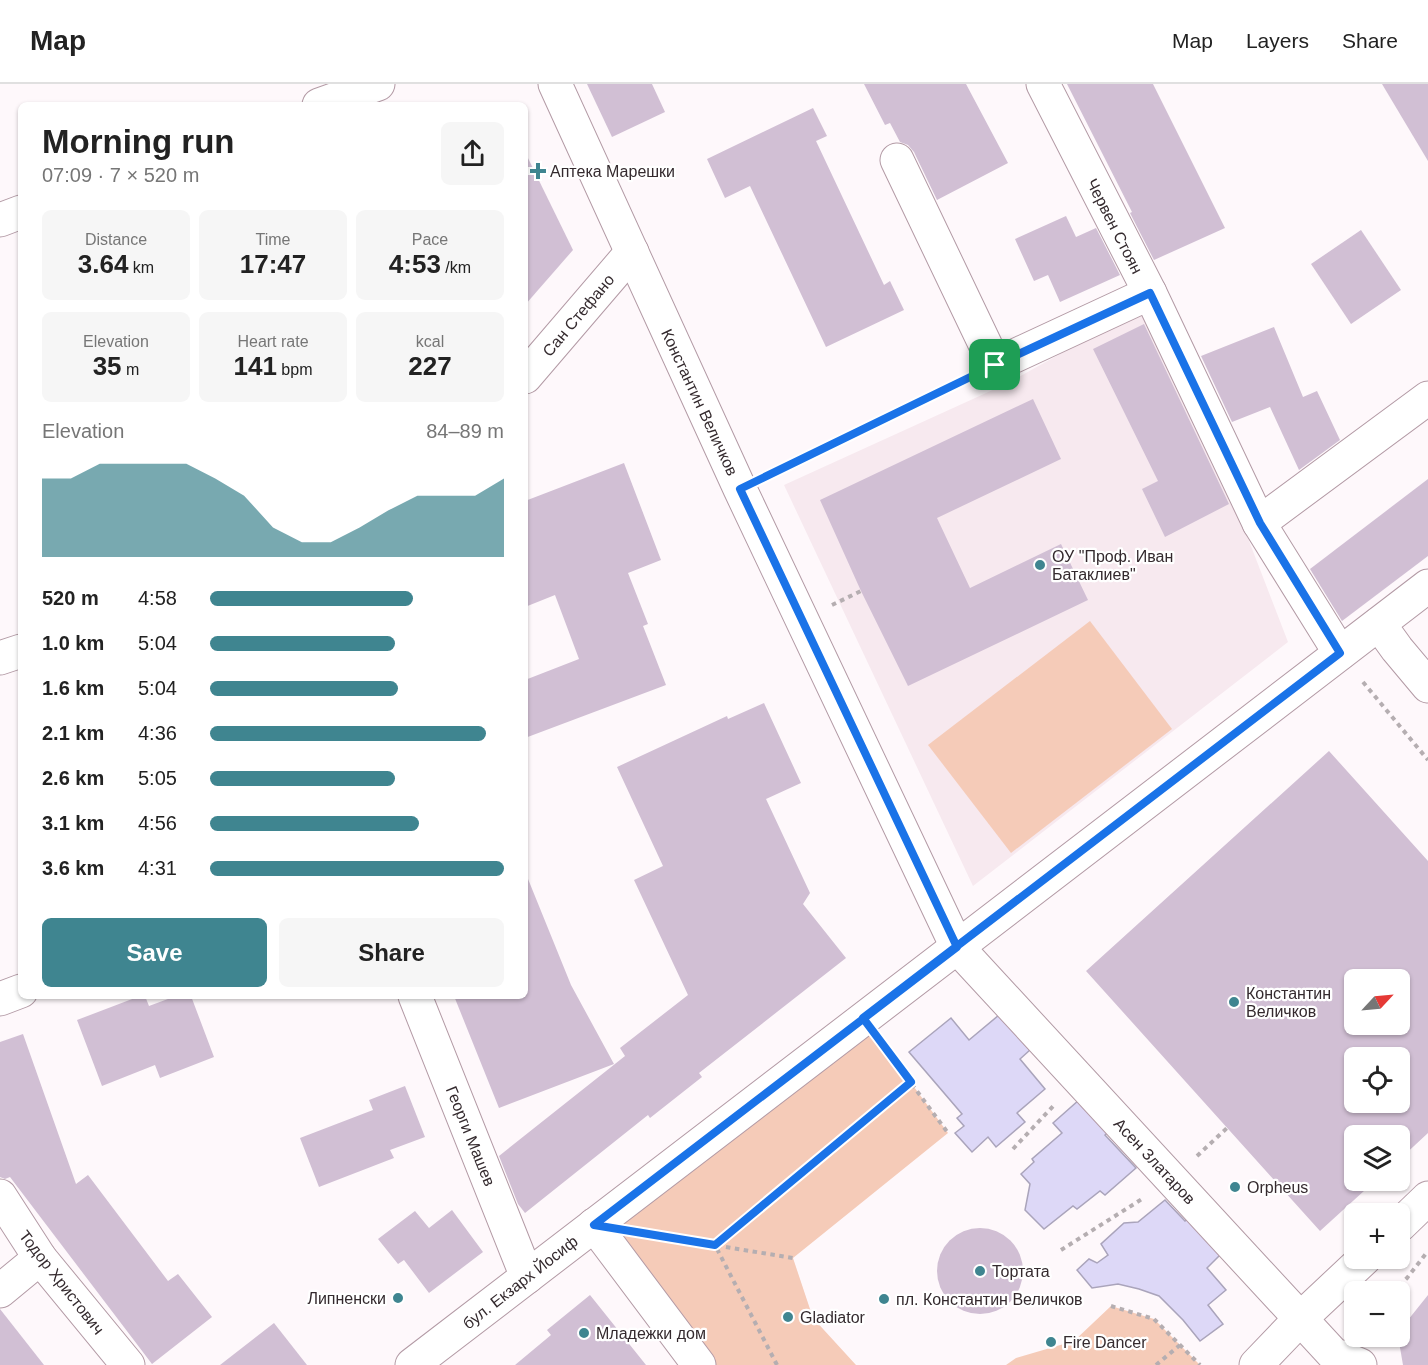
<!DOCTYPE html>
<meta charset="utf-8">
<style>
body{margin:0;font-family:Helvetica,sans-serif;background:#f6f6f6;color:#222;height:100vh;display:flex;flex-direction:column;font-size:22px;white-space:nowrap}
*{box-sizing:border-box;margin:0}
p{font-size:20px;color:#767676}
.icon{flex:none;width:33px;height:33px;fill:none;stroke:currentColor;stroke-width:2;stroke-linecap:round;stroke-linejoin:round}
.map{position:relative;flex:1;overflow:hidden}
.sheet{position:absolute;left:18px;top:18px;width:510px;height:897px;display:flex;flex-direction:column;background:#fff;border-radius:9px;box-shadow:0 2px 4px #0004}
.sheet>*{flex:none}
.needle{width:39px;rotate:64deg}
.buttons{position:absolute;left:1344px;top:885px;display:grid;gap:12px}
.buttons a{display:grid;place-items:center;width:66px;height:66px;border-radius:9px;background:#fff;box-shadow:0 2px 4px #0004;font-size:30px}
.pin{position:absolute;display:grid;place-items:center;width:51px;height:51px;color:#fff;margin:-26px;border-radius:12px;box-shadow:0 3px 9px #0006}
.round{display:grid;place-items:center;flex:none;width:63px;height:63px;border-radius:9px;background:#f6f6f6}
.headline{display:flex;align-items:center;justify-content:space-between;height:102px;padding:0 24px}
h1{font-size:33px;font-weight:600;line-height:45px}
.stats{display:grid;grid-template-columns:repeat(3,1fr);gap:9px;height:102px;padding:6px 24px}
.stats div{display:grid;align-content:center;border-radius:9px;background:#f6f6f6;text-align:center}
.stats b{font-size:26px;font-weight:600}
.stats small{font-size:16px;font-weight:400}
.stats p{font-size:16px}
.chart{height:168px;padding:12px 24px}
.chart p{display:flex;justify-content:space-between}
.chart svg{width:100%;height:108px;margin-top:6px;fill:#3f8590;opacity:.7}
.action{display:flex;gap:12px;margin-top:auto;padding:12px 24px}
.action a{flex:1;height:69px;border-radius:9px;background:#3f8590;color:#fff;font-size:24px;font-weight:600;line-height:69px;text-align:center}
.action a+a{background:#f6f6f6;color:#222}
ul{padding:0 24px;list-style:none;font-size:20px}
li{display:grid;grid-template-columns:96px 72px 1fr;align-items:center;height:45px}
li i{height:15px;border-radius:8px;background:#3f8590}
header{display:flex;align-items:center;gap:36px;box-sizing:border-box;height:84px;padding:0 30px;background:#fff;border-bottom:2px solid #e0e0e0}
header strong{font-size:28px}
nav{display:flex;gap:33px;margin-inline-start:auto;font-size:21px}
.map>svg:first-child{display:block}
</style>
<header>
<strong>Map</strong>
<nav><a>Map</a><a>Layers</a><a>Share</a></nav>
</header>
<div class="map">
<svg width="1428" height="1281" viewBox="0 0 1428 1281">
<rect width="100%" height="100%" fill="#fef8fb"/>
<!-- built -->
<path fill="#f7e9ef" d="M 1145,228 L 1244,444 L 1288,558 L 973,802 L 784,401 L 1008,299 L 1087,255 Z"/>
<!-- green -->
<g fill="#f5cbb8">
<path d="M 1090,537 L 1172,645 L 1011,769 L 928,661 Z"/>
<path d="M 863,934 L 948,1049 L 793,1174 L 813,1234 L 856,1281 L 699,1281 L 594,1141 Z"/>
<path d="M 1111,1222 L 1154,1235 L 1200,1281 L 1006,1281 L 1016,1274 L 1074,1257 Z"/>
</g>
<!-- water -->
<g fill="#ddd8f7" stroke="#aaa4bb" stroke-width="1.5">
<path d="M 999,931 L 1030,966 L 1020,975 L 1045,1005 L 1017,1029 L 1025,1038 L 996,1063 L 988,1053 L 972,1068 L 955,1049 L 964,1042 L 957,1034 L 962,1030 L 909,968 L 951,934 L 969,956 Z"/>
<path d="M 1088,1008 L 1118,1040 L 1105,1051 L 1136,1084 L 1105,1111 L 1100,1107 L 1077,1125 L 1073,1122 L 1044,1145 L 1025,1126 L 1030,1100 L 1021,1090 L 1034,1078 L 1032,1075 L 1062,1049 L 1053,1039 Z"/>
<path d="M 1165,1116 L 1185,1137 L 1195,1130 L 1227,1164 L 1207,1184 L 1226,1206 L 1208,1221 L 1223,1240 L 1200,1257 L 1183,1236 L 1159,1212 L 1139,1205 L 1118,1200 L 1092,1204 L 1077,1186 L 1089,1175 L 1097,1179 L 1108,1171 L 1101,1160 L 1124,1139 L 1138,1138 Z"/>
</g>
<!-- building -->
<g fill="#d1bfd4" fill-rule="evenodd">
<path d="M 587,0 L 652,0 L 665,28 L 612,53 Z"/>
<path d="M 864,0 L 966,0 L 1008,79 L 937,116 L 914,68 L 908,61 L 900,58 L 890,39 L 885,41 Z"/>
<path d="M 1067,0 L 1153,0 L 1225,144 L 1154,176 L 1130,129 L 1132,128 Z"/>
<path d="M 1382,0 L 1428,0 L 1428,77 Z"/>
<path d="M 813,24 L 827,52 L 816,57 L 884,201 L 890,197 L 904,226 L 826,263 L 750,102 L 725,114 L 707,75 Z"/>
<path d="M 525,68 L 573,166 L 525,221 Z"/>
<path d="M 1066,132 L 1076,153 L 1096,144 L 1120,191 L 1060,218 L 1048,191 L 1034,197 L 1015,155 Z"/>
<path d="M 1361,146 L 1401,206 L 1351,240 L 1311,180 Z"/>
<path d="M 1144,240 L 1229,420 L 1165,453 L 1142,405 L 1158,397 L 1093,265 Z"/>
<path d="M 1274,243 L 1303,313 L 1317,307 L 1340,356 L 1299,386 L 1270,323 L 1232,338 L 1201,272 Z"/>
<path d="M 1033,315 L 1061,375 L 937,434 L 970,504 L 1061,460 L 1088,516 L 908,602 L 861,507 L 820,416 Z"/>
<path d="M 624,379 L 661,476 L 628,489 L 648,540 L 643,542 L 666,601 L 525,654 L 525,596 L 579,575 L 555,511 L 525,523 L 525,417 Z"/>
<path d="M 1428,395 L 1428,472 L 1342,537 L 1310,485 Z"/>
<path d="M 764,619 L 801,699 L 766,715 L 810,809 L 803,820 L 846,874 L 699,989 L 702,993 L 650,1034 L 648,1031 L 525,1129 L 518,1120 L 499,1072 L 625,972 L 620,964 L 688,911 L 634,796 L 663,782 L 617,683 L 727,632 L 728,635 Z"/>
<path d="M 1329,667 L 1428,777 L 1428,1049 L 1400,1075 L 1400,1052 L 1354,1052 L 1354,1096 L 1376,1096 L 1320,1147 L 1086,887 ZM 1354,896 L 1400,896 L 1400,940 L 1354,940 ZM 1354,974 L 1400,974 L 1400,1018 L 1354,1018 Z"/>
<path d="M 525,790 L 526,790 L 571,901 L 614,980 L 499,1024 L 454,912 L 525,912 Z"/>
<path d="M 140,912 L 145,912 L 149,922 L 176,912 L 191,912 L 214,973 L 160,994 L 155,981 L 102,1002 L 77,936 Z"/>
<path d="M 23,950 L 76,1100 L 88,1091 L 168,1197 L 178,1190 L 212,1233 L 152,1280 L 10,1093 L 5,1095 L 0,1093 L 0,958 Z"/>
<path d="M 405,1002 L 425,1053 L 390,1066 L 394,1074 L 319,1103 L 300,1054 L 373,1026 L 369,1016 Z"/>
<path d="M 452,1126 L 483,1168 L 429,1209 L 404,1176 L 398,1180 L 378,1155 L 415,1127 L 429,1144 Z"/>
<circle cx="980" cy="1187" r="43"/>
<path d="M 590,1211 L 646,1281 L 515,1281 L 551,1251 L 547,1246 Z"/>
<path d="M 1428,1211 L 1428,1281 L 1403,1281 L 1398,1252 L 1400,1252 L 1400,1246 Z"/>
<path d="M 0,1225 L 44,1281 L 0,1281 Z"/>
<path d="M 274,1239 L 307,1281 L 220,1281 Z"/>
</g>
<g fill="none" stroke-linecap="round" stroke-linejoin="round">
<!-- minor casing -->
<g stroke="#b39aa5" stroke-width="35">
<g id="minor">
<path d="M 555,0 L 740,405 L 957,863 L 1333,1270 L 1360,1281"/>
<path d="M 1043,0 L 1150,209 L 1259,439 L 1340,569"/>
<path d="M 319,21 L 378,0"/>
<path d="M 897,76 L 995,281 L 1150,209"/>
<path d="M 0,136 L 21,128"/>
<path d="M 525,293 L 632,168"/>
<path d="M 1259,439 L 1428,314"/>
<path d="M 1379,540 L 1397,565 L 1428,602"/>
<path d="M 0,574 L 21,567"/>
<path d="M 415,912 L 527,1193"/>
<path d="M 0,915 L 21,907"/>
<path d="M 0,1112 L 40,1174 L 128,1281"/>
<path d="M 594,1141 L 699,1281"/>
<path d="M 1400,1141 L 1428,1114"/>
<path d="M 0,1207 L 40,1174"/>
<path d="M 412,1281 L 1428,502"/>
<path d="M 1256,1281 L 1300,1235 L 1365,1174"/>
</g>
</g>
<!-- path -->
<g stroke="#b5aeb1" stroke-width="4" stroke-dasharray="4.5 4.5" stroke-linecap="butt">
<path d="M 772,390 L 965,296"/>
<path d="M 832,521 L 861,507"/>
<path d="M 1363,598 L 1428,676"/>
<path d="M 885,964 L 948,1049"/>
<path d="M 1013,1065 L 1056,1019"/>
<path d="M 1197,1072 L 1227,1044"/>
<path d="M 646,1150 L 793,1174"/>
<path d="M 1061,1166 L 1142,1115"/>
<path d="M 1393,1208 L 1407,1194 L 1428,1167"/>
<path d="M 1111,1222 L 1154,1235 L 1200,1281"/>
<path d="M 777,1281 L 715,1161 L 911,998"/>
<path d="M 1156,1281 L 1180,1261"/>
</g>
<!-- minor -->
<use href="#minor" stroke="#fff" stroke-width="33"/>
</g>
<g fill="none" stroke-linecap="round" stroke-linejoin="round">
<!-- route casing -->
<g stroke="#fff" stroke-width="12">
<path id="route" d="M 995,281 L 740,405 L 957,863 L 594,1141 L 715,1161 L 911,998 L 863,934 C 1022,813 1181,691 1340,569 L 1260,439 L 1150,209 L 995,281"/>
</g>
<!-- route -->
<use href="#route" stroke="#1a73e8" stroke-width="8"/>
</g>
<!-- markers -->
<g fill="#3f8590" stroke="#fff" stroke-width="2">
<path d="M535 78h6v6h6v6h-6v6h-6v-6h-6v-6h6z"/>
<circle cx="1040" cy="481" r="6"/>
<circle cx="1234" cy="918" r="6"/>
<circle cx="1235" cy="1103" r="6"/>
<circle cx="980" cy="1187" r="6"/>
<circle cx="398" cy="1214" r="6"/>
<circle cx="884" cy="1215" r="6"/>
<circle cx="788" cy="1233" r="6"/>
<circle cx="584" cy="1249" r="6"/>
<circle cx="1051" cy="1258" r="6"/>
</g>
<g text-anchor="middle" stroke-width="4.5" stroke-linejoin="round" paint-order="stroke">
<!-- poi labels -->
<g font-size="16" fill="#342a2e" stroke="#fff" text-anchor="start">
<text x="550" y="93">Аптека Марешки</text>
<text x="1052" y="478">ОУ "Проф. Иван<tspan x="1052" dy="18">Батаклиев"</tspan></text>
<text x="1246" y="915">Константин<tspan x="1246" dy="18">Величков</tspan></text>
<text x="1247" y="1109">Orpheus</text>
<text x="992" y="1193">Тортата</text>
<text x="386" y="1220" text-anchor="end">Липненски</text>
<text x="896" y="1221">пл. Константин Величков</text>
<text x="800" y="1239">Gladiator</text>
<text x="596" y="1255">Младежки дом</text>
<text x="1063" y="1264">Fire Dancer</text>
</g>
<!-- street labels -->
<g font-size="16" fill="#342a2e" stroke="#fff">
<text transform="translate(1115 142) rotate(63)" y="6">Червен Стоян</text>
<text transform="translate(578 231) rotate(-50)" y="6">Сан Стефано</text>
<text transform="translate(700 318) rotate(65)" y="6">Константин Величков</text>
<text transform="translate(471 1052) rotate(68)" y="6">Георги Машев</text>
<text transform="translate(1155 1077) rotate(47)" y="6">Асен Златаров</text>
<text transform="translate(62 1198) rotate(52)" y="6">Тодор Христович</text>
<text transform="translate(520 1198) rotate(-38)" y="6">бул. Екзарх Йосиф</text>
</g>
</g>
</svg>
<div class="buttons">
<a><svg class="needle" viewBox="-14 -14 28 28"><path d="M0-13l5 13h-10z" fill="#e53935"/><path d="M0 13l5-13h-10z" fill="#767676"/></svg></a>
<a><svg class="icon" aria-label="locate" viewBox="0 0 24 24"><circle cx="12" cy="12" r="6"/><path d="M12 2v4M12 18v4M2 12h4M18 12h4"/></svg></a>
<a><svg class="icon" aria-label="layers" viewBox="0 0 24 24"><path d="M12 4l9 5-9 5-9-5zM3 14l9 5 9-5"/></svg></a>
<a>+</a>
<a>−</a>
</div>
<div class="pin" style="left:995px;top:281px;background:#1e9e55"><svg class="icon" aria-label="arrive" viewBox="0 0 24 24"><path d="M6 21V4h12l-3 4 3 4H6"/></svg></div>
<section class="sheet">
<div class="headline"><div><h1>Morning run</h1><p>07:09 · 7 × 520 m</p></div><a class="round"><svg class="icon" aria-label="share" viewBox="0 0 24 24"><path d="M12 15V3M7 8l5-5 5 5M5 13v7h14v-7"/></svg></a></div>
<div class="stats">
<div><p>Distance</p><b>3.64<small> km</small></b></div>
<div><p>Time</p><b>17:47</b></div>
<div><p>Pace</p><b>4:53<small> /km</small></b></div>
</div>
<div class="stats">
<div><p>Elevation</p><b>35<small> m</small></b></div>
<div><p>Heart rate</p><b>141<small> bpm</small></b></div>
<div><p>kcal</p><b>227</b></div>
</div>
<div class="chart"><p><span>Elevation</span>84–89 m</p>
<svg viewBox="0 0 160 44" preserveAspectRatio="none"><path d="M0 44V12L10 12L20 6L30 6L40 6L50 6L60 12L70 19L80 32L90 38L100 38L110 32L120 25L130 19L140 19L150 19L160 12V44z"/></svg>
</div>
<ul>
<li><b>520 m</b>4:58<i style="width:69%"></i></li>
<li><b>1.0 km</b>5:04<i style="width:63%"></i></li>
<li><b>1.6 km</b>5:04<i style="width:64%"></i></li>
<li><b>2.1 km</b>4:36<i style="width:94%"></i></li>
<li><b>2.6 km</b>5:05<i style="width:63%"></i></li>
<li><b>3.1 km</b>4:56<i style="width:71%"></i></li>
<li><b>3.6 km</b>4:31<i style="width:100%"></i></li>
</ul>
<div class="action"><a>Save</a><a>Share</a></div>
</section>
</div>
